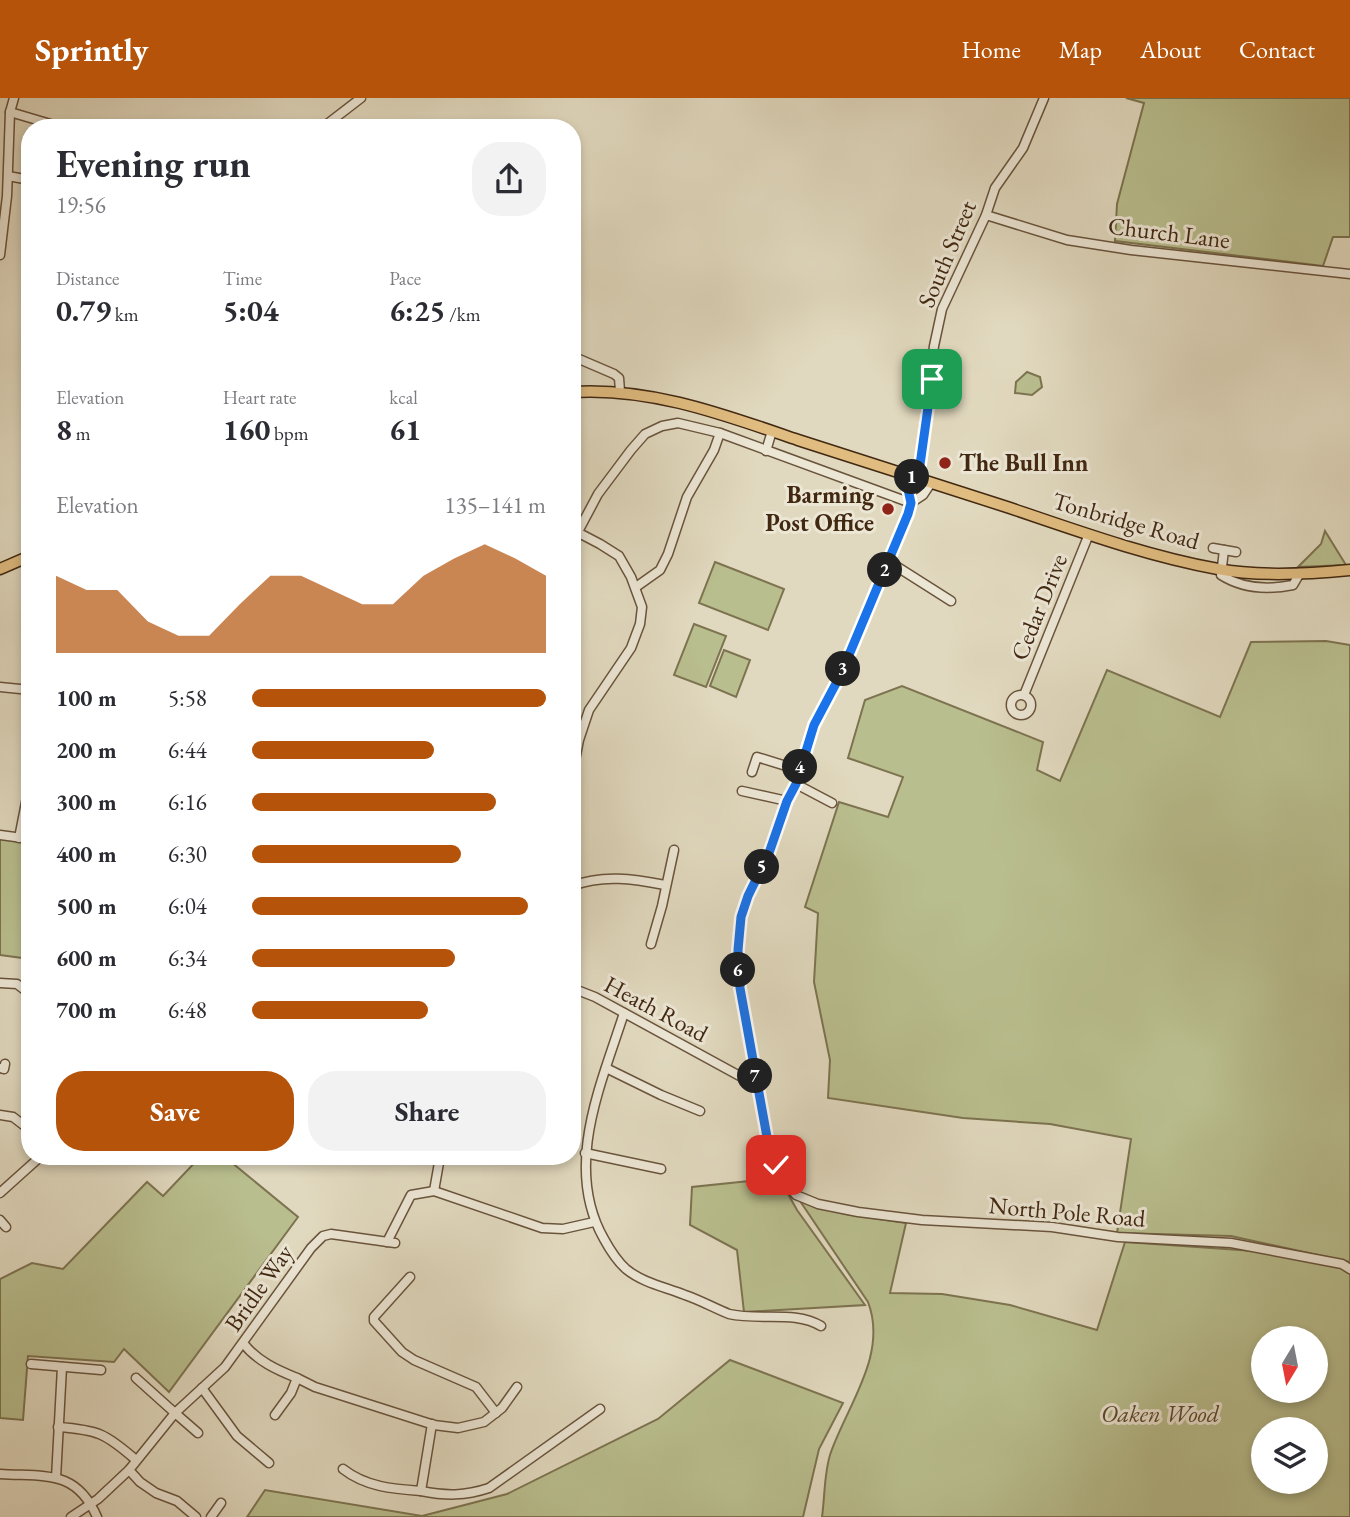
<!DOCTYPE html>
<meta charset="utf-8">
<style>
body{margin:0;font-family:"EB Garamond",serif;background:#f2f2f3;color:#2b2b33;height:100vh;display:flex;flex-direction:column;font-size:26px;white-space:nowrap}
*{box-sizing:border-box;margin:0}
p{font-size:23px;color:#7c7c81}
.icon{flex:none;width:38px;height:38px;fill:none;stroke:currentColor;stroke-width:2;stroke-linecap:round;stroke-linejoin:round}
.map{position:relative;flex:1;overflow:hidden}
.panel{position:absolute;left:21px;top:21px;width:560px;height:1046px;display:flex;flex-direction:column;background:#fff;border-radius:28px;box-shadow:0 4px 10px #0003}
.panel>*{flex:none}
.needle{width:46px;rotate:190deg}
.buttons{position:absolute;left:1251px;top:1228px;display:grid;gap:14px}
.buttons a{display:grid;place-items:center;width:77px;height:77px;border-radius:50%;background:#fff;box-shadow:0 4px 10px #0003;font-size:35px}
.pin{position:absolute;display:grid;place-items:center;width:60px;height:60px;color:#fff;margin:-30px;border-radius:14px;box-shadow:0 4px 10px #0006}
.km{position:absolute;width:35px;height:35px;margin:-18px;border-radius:50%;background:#222;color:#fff;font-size:19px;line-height:35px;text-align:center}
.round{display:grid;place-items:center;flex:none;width:74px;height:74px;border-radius:28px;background:#f2f2f3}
.head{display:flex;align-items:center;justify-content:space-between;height:119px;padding:0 35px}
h1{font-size:38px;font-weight:700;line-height:52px}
.stats{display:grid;grid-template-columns:repeat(3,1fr);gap:10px;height:119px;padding:7px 35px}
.stats div{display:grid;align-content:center}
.stats b{font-size:30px;font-weight:700}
.stats small{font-size:19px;font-weight:400}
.stats p{font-size:19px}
.chart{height:196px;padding:14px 35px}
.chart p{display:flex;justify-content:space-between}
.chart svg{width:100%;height:126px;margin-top:7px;fill:#b45309;opacity:.7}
.cta{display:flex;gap:14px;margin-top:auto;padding:14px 35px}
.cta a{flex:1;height:80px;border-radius:28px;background:#b45309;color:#fff;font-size:28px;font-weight:700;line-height:80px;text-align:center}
.cta a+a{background:#f2f2f3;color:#2b2b33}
ul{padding:0 35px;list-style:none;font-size:23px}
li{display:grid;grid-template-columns:112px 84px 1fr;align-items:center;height:52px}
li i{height:18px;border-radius:9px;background:#b45309}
header{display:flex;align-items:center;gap:42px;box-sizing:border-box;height:98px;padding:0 35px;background:#b45309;color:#fff}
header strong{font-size:33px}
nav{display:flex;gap:38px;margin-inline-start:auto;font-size:24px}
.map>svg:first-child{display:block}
</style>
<header>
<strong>Sprintly</strong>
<nav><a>Home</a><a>Map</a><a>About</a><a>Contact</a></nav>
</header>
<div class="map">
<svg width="1350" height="1419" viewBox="0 0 1350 1419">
<rect width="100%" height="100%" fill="#e1d9bf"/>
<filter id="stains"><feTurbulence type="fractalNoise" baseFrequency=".00286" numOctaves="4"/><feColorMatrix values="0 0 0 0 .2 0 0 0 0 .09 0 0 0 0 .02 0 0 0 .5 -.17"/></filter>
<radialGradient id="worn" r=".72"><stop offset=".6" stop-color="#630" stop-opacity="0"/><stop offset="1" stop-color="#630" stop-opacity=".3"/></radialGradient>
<!-- green -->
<g fill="#b9be8e" stroke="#7d7350" stroke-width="2" fill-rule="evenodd">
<path d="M 1126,0 L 1350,0 L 1350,139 L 1333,139 L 1323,168 L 1115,143 L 1117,106 L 1144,5 Z"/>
<path d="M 1027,274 L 1040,279 L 1042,289 L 1032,297 L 1015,295 L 1016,284 Z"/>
<path d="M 1325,433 L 1346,467 L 1298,469 L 1321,446 Z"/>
<path d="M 715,464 L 784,491 L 768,532 L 699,505 Z"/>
<path d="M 694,526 L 726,538 L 706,589 L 674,577 Z"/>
<path d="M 1326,543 L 1350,547 L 1350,1164 L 1231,1138 L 1117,1135 L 1131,1041 L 1050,1026 L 963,1020 L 828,1000 L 830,962 L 814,884 L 818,815 L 805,809 L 839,704 L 888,719 L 903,679 L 848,660 L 865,602 L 902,588 L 1043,644 L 1037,672 L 1060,683 L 1107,572 L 1220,619 L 1251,544 Z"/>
<path d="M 724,552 L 750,562 L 736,599 L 710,588 Z"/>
<path d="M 0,741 L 30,745 L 30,861 L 0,857 Z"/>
<path d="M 200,1059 L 225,1059 L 298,1119 L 169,1294 L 124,1251 L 114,1264 L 28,1258 L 23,1322 L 0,1320 L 0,1181 L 32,1165 L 63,1171 L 147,1084 L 163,1098 Z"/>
<path d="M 779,1080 L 797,1112 L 865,1207 L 744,1214 L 737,1152 L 690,1127 L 692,1089 Z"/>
<path d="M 800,1103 L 845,1116 L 906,1125 L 890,1195 L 942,1196 L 1010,1207 L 1097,1232 L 1125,1144 L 1254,1153 L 1350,1170 L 1350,1419 L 822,1419 C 825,1398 824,1373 831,1354 C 848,1306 888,1256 868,1204 ZM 1264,1241 L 1316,1241 L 1316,1293 L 1264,1293 ZM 1264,1332 L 1316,1332 L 1316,1384 L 1264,1384 Z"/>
<path d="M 730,1262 L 843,1305 L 819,1351 L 803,1419 L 247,1419 L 265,1392 L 422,1418 L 507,1396 L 658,1321 Z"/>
</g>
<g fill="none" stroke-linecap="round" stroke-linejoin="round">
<!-- minor casing -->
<g stroke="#69543c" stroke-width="11">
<g id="minor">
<path d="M 10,14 L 64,30"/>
<path d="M 322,30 L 361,0"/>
<path d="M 8,78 L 30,82"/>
<path d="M 986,117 L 1067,142 L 1131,152 L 1350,176"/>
<path d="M 0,157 L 7,98 L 10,14 L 14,0"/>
<path d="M 572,258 L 614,276 L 619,280 L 620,293"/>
<path d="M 766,353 L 772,333"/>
<path d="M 906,377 L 911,405 L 908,416 L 841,576 L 814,627 L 796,686 L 787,703 L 769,755 L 748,798 L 741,819 L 738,851 L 740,890 L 769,1050 L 786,1085 L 796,1097 L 818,1106 L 858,1114 L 922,1122 L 1052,1129 L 1118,1139 L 1231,1145 L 1342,1166 L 1350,1171"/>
<path d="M 918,381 L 934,248 L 942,211 L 986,117 L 995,90 L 1023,50 L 1044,0"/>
<path d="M 911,405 L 923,397 L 931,385"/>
<path d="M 572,445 L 598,396 L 631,352 L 645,336 L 662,328 L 678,325 L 720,335 L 911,405"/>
<path d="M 1213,450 L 1236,454"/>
<path d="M 1224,452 L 1221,477 C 1243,491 1268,492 1293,487 L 1300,475"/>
<path d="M 888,463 L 951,503"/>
<path d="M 636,489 L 660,472 L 668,456 L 687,399 L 714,352 L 720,335"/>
<path d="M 0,589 L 30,592"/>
<path d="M 1024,597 L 1089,436"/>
<circle cx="1021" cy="607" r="10"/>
<path d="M 752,674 L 757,659 L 799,672"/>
<path d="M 572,678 L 579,642 L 589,612 L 631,550 L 640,526 L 642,509 L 631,479 L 619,458 L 600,446 L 577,434"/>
<path d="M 796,686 L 832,705"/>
<path d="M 742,693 L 787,703"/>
<path d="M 0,737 L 30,741"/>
<path d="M 19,740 L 30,684"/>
<path d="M 572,788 C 603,776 634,781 665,787"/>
<path d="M 651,846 L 662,808 L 674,752"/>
<path d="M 0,885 L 17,886 L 30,896"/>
<path d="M 572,890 L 595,899 L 758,988"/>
<path d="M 624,915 C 601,987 563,1069 604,1141 C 610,1152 617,1163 626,1171 C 643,1185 665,1189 685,1197 C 700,1202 714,1210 729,1216 C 759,1223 795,1212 821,1228"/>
<path d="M 0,970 L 4,971 L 5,966"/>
<path d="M 606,970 L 661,997 L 700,1013"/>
<path d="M 0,1017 L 13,1019 L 30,1032"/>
<path d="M 585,1055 L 661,1071"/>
<path d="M 434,1093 L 440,1059"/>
<path d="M 0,1095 L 40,1059"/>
<path d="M 0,1122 L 6,1129"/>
<path d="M 387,1144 L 411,1097 L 434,1093 L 542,1130 L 563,1131 L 594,1124"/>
<path d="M 410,1179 L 374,1219 L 374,1223 L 402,1254 L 414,1262 L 476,1289 L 496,1315"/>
<path d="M 243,1245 C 257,1263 277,1272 297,1280 L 291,1295 L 275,1317"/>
<path d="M 31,1266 L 101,1272"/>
<path d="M 297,1280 L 315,1289 L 434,1327 L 458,1330 L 484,1324 L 502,1310 L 517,1289"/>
<path d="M 202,1290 L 237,1338 L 269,1365"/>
<path d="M 58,1329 C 98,1332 105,1335 136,1362"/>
<path d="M 198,1335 L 175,1315 L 225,1269 L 311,1150 L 323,1138 L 331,1136 L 395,1145"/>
<path d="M 343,1371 C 366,1389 393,1391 421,1393 L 432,1326"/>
<path d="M 129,1372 L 140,1384 L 156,1395 L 177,1403 L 196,1419"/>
<path d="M 0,1376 C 45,1379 76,1371 97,1419"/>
<path d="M 56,1380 L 62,1269"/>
<path d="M 421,1393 C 446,1398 465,1398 489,1390 L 600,1311"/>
<path d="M 71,1419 L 98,1401 L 129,1372 L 175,1315 L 136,1280"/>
<path d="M 211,1419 L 221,1405"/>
</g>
</g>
<!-- major casing -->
<g stroke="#412811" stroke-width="13">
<g id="major">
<path d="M 572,294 C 651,289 725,317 798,342 C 869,365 939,387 1010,410 C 1078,433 1147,458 1218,471 C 1259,479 1309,476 1350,472"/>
<path d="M 0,471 L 30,458"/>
</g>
</g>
<!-- minor -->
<use href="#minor" stroke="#ece6d5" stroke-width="8"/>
<!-- major -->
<use href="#major" stroke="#e0bc80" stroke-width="10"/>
</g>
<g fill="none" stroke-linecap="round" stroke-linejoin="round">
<!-- route casing -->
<g stroke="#fff" stroke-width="14">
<path id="route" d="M 776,1067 L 769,1050 L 740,890 L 738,852 L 741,819 L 748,798 L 769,755 L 787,703 L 796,686 L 814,627 L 841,576 L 908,416 L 911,405 L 905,377 L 918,381 L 932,281"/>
</g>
<!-- route -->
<use href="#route" stroke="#1a73e8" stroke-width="9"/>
</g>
<!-- markers -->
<g fill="#8f2418" stroke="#ece6d5" stroke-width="2.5">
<circle cx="945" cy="365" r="7"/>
<circle cx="888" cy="411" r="7"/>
</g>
<g text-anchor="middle" stroke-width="6" stroke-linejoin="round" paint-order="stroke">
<!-- street labels -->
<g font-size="24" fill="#412811" stroke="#ece6d5">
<text transform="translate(1169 135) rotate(7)" y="8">Church Lane</text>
<text transform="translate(947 156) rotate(-67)" y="8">South Street</text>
<text transform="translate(1126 423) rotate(16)" y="8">Tonbridge Road</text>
<text transform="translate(1039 509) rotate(-68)" y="8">Cedar Drive</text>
<text transform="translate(656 911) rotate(28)" y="8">Heath Road</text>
<text transform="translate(1067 1114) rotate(5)" y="8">North Pole Road</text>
<text transform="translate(259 1190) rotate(-55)" y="8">Bridle Way</text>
</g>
<!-- poi labels -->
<g font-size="24" font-weight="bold" fill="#412811" stroke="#ece6d5" text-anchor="start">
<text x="959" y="373">The Bull Inn</text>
<text x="874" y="405" text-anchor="end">Barming<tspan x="874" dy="28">Post Office</tspan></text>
</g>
<!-- park labels -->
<g font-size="24" font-style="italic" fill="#59462a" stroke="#ece6d5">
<text x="1160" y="1324">Oaken Wood</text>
</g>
</g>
<rect width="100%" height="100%" filter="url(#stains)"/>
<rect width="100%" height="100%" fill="url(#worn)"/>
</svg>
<div class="buttons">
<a><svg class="needle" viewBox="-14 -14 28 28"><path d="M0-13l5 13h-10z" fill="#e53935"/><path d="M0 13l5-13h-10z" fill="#7c7c81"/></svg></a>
<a><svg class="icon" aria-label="layers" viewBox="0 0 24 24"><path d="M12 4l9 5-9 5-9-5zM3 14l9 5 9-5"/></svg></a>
</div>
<div class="pin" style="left:932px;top:281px;background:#1e9e55"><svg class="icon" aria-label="arrive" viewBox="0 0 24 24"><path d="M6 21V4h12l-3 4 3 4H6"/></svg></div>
<div class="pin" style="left:776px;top:1067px;background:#d93025"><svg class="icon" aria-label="check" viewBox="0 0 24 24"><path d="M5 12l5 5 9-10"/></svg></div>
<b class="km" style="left:912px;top:379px">1</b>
<b class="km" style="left:885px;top:472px">2</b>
<b class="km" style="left:843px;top:571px">3</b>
<b class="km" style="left:800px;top:669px">4</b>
<b class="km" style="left:762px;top:769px">5</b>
<b class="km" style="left:738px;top:872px">6</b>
<b class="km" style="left:755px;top:978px">7</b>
<section class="panel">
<div class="head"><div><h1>Evening run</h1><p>19:56</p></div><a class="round"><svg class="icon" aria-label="share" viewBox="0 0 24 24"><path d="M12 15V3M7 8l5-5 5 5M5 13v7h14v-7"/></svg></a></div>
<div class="stats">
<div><p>Distance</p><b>0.79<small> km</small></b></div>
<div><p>Time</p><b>5:04</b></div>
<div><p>Pace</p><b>6:25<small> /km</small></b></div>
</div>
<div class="stats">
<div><p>Elevation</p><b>8<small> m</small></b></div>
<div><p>Heart rate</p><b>160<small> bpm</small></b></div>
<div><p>kcal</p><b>61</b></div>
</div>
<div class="chart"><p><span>Elevation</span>135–141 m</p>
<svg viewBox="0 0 160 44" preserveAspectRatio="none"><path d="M0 44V17L10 22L20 22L30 33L40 38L50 38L60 27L70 17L80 17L90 22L100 27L110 27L120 17L130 11L140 6L150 11L160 17V44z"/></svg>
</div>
<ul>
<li><b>100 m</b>5:58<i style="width:100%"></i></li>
<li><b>200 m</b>6:44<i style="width:62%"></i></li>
<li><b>300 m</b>6:16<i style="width:83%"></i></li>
<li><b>400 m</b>6:30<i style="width:71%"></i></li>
<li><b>500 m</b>6:04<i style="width:94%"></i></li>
<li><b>600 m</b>6:34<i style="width:69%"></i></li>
<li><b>700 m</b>6:48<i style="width:60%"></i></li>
</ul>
<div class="cta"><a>Save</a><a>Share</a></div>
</section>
</div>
